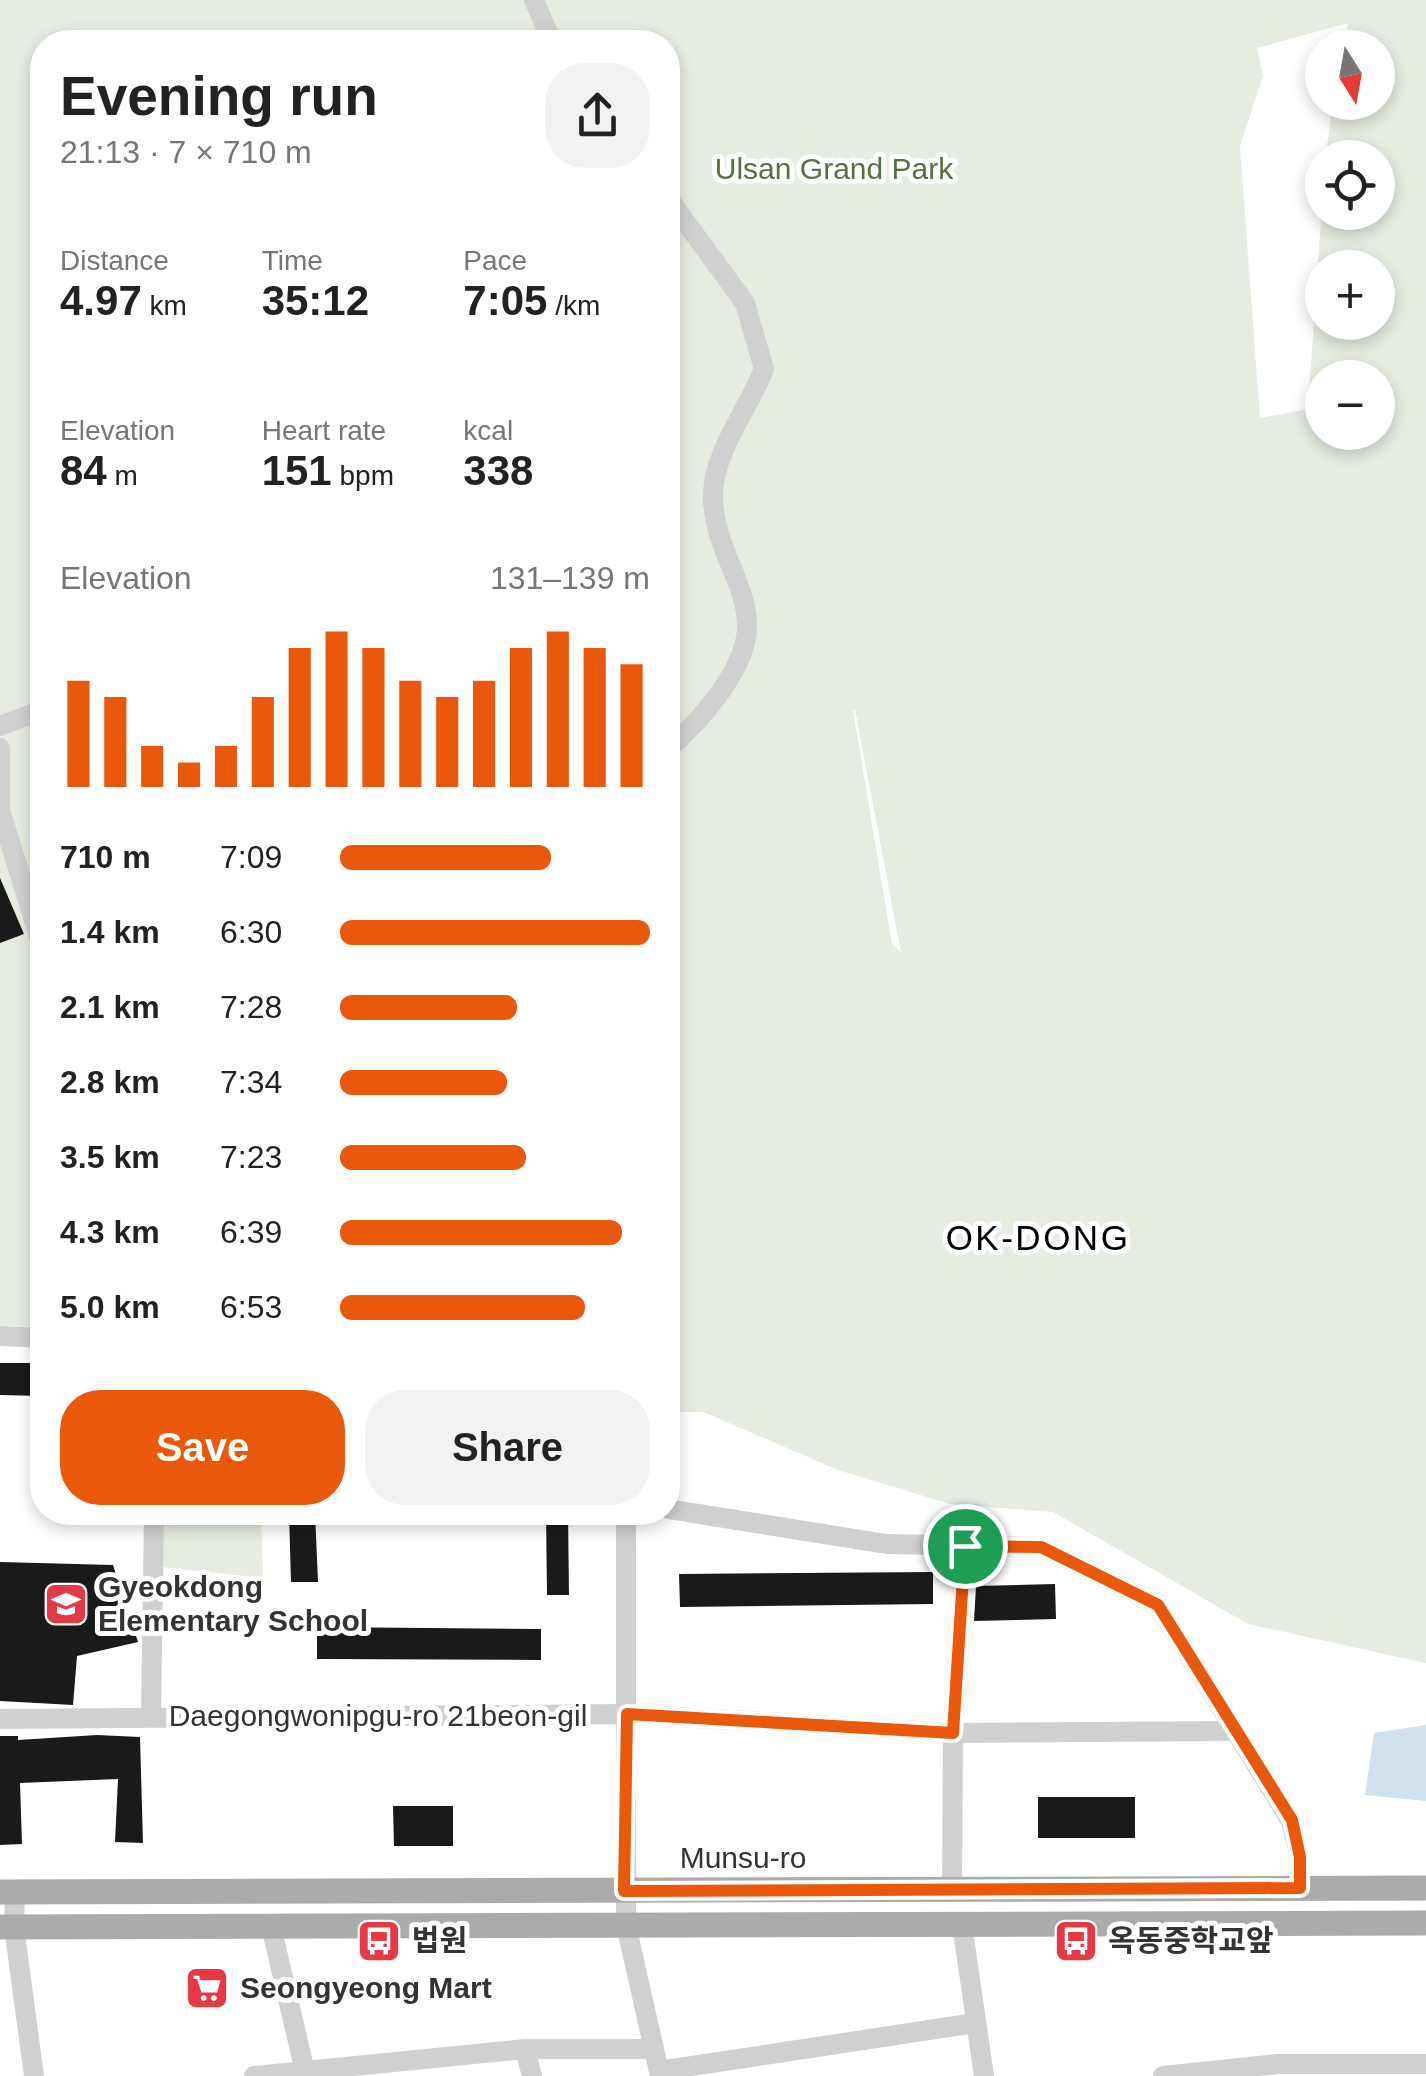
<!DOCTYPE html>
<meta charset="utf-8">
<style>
body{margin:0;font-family:Helvetica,"Noto Sans KR",sans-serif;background:#f2f2f2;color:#222;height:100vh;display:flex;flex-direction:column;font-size:38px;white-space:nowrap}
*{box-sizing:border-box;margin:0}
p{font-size:32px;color:#767676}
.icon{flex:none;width:55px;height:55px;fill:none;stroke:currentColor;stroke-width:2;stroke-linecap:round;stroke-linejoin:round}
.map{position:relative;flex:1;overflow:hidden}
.details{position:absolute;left:30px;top:30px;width:650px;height:1495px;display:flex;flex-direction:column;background:#fff;border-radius:40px;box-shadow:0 5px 15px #0003}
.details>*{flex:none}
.needle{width:65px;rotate:169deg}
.buttons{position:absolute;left:1305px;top:30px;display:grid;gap:20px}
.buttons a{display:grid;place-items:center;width:90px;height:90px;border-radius:50%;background:#fff;box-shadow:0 5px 15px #0003;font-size:50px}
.pin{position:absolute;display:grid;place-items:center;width:85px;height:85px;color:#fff;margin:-42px;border:5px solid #fff;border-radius:50%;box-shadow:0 2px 10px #0007}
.round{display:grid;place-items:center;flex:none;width:105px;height:105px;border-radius:40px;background:#f2f2f2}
.head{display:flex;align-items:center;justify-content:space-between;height:170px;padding:0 30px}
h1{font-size:55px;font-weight:700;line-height:75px}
.stats{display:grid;grid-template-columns:repeat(3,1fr);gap:15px;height:170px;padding:10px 30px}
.stats div{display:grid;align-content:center}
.stats b{font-size:42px;font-weight:700}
.stats small{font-size:28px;font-weight:400}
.stats p{font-size:28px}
.chart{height:280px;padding:20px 30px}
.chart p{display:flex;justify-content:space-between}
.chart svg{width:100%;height:180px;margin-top:10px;stroke:#ea580c;stroke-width:6}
.cta{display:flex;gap:20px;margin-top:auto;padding:20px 30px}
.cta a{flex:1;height:115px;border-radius:40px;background:#ea580c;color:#fff;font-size:40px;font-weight:700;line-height:115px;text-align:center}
.cta a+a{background:#f2f2f2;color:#222}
ul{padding:0 30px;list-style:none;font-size:32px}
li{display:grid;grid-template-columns:160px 120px 1fr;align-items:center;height:75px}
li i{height:25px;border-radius:12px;background:#ea580c}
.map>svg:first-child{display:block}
</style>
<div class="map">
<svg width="1426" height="2076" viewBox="0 0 1426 2076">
<rect width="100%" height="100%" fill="#fff"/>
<!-- green -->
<g fill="#e6ecdf" fill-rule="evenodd">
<path d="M 0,0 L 1426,0 L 1426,1663 L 1248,1624 L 1053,1512 L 950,1504 L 838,1470 L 703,1412 L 668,1412 L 668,42 L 42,42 L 42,1327 L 0,1326 ZM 1348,23 L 1344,47 L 1378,48 L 1378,102 L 1332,103 L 1326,157 L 1378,158 L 1378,212 L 1322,212 L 1322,203 L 1308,409 L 1260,418 L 1240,146 L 1263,76 L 1257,48 ZM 1322,268 L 1378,268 L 1378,322 L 1322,322 ZM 1322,378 L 1378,378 L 1378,432 L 1322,432 ZM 853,710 L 855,710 L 901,952 L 892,944 Z"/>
<path d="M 162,1513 L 261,1513 L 263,1578 L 161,1567 Z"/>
</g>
<!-- water -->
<path fill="#cfe2ee" d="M 1426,1725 L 1426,1801 L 1365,1795 L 1374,1733 Z"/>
<!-- building -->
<g fill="#1a1a1a">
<path d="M 0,878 L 24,934 L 0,943 Z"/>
<path d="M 0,1363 L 42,1363 L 42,1396 L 0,1395 Z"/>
<path d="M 289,1512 L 315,1512 L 318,1582 L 291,1582 Z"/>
<path d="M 546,1512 L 568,1512 L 569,1595 L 547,1595 Z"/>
<path d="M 0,1562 L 113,1565 L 138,1642 L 77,1656 L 73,1705 L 0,1701 Z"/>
<path d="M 933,1572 L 933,1604 L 680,1607 L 679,1574 Z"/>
<path d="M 1055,1584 L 1056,1619 L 974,1621 L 976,1586 Z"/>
<path d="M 317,1627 L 541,1629 L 541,1660 L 317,1659 Z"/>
<path d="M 97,1735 L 140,1737 L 143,1843 L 115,1842 L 118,1779 L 20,1783 L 22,1844 L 0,1845 L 0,1736 L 18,1736 L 18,1740 Z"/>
<rect x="1038" y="1797" width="97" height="41"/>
<path d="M 393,1806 L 453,1806 L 453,1846 L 394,1846 Z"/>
</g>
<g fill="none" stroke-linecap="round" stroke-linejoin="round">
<!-- minor -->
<g stroke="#d0d0d0" stroke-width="20">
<path d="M 534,0 L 552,42"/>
<path d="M 668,198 L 745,303 L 764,369 C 748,410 713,452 713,496 C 713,546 745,580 747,622 C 750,667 699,722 668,749"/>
<path d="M 0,726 L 42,710"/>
<path d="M 0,748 L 0,810 L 42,946"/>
<path d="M 0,1336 L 42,1338"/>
<path d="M 668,1509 L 886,1544 L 1041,1547 L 1158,1605 L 1291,1821 L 1300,1857 L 1300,1888"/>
<path d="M 626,1512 L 626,1925 L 660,2076"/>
<path d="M 151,1717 L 154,1512"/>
<path d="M 0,1719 L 627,1714 L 953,1733 L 1236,1731"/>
<path d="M 952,1890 L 953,1733 L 965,1547"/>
<path d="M 15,1892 L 14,1927 L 34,2076"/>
<path d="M 962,1924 L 984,2076"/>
<path d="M 271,1926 L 306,2076"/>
<path d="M 525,2049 L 532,2076"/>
<path d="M 659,2071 L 975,2023"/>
<path d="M 254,2076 L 525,2049 L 653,2049"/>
<path d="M 1163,2076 L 1278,2064 L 1426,2064"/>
</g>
<!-- major -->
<g stroke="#ababab" stroke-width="25">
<path d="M 0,1892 L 1426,1888"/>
<path d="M 0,1927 L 1426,1923"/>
</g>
</g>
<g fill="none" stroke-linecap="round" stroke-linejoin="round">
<!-- route casing -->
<g stroke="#fff" stroke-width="20">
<path id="route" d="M 965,1546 L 1041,1547 L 1158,1605 L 1292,1820 L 1300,1857 L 1300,1888 L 624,1891 L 627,1714 L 953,1733 Z"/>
</g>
<!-- route -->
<use href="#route" stroke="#ea580c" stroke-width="12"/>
</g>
<!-- icons -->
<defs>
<g id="school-square" transform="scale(2.25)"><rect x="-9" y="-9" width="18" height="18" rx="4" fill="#e63946" stroke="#fff"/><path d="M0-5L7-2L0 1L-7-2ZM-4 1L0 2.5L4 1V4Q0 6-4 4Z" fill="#fff"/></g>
<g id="bus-square" transform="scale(2.25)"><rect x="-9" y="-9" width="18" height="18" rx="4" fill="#e63946" stroke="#fff"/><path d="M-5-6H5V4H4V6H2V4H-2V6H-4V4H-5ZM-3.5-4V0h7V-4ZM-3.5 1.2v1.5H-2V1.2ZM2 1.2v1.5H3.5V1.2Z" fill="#fff"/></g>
<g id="supermarket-square" transform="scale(2.25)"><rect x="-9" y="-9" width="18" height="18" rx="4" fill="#e63946" stroke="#fff"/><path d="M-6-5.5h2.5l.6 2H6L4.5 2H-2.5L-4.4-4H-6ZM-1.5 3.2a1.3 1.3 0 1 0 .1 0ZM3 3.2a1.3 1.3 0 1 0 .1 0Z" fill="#fff"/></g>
</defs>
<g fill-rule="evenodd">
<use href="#school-square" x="66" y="1604"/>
<use href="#bus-square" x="379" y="1941"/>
<use href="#bus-square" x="1076" y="1941"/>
<use href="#supermarket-square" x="207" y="1988"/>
</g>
<g text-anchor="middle" stroke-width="10" stroke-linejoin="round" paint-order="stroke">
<!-- park labels -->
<g font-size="30" fill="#56703f" stroke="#fff">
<text x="834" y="179">Ulsan Grand Park</text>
</g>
<!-- poi labels -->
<g font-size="30" font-weight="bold" fill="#333" stroke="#fff" text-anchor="start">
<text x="98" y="1597">Gyeokdong<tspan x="98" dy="34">Elementary School</tspan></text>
<text x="412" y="1951">법원</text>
<text x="1108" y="1951">옥동중학교앞</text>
<text x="240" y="1998">Seongyeong Mart</text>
</g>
<!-- street labels -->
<g font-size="30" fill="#333" stroke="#fff">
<text x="378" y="1726">Daegongwonipgu-ro 21beon-gil</text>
<text x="743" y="1868">Munsu-ro</text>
</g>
<!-- quarter labels -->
<g font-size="35" letter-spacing="2.5" fill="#000" stroke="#fff">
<text x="1038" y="1250">OK-DONG</text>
</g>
</g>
</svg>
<div class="buttons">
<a><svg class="needle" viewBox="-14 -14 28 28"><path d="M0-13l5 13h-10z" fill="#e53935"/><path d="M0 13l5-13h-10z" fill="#767676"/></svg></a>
<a><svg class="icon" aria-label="locate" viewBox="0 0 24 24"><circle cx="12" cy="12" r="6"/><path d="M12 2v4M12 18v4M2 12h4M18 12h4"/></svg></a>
<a>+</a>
<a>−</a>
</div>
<div class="pin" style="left:965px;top:1546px;background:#1e9e55"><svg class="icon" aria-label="arrive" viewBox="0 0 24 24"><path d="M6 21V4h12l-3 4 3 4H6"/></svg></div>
<section class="details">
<div class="head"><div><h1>Evening run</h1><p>21:13 · 7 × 710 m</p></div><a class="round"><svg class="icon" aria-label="share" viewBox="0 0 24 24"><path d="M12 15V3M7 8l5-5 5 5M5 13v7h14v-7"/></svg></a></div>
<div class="stats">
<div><p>Distance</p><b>4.97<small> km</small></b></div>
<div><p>Time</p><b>35:12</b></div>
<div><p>Pace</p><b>7:05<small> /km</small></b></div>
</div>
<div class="stats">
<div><p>Elevation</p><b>84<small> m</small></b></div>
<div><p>Heart rate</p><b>151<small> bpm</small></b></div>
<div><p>kcal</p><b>338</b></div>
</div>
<div class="chart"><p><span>Elevation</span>131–139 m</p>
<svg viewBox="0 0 160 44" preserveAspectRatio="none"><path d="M5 44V18M15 44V22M25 44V34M35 44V38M45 44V34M55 44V22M65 44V10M75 44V6M85 44V10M95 44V18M105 44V22M115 44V18M125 44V10M135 44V6M145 44V10M155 44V14"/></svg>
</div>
<ul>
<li><b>710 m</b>7:09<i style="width:68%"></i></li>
<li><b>1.4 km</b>6:30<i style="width:100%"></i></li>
<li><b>2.1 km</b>7:28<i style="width:57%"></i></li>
<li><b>2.8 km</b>7:34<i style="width:54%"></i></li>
<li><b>3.5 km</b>7:23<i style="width:60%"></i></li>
<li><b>4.3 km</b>6:39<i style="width:91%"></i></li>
<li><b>5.0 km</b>6:53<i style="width:79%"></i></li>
</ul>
<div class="cta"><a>Save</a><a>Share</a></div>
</section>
</div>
